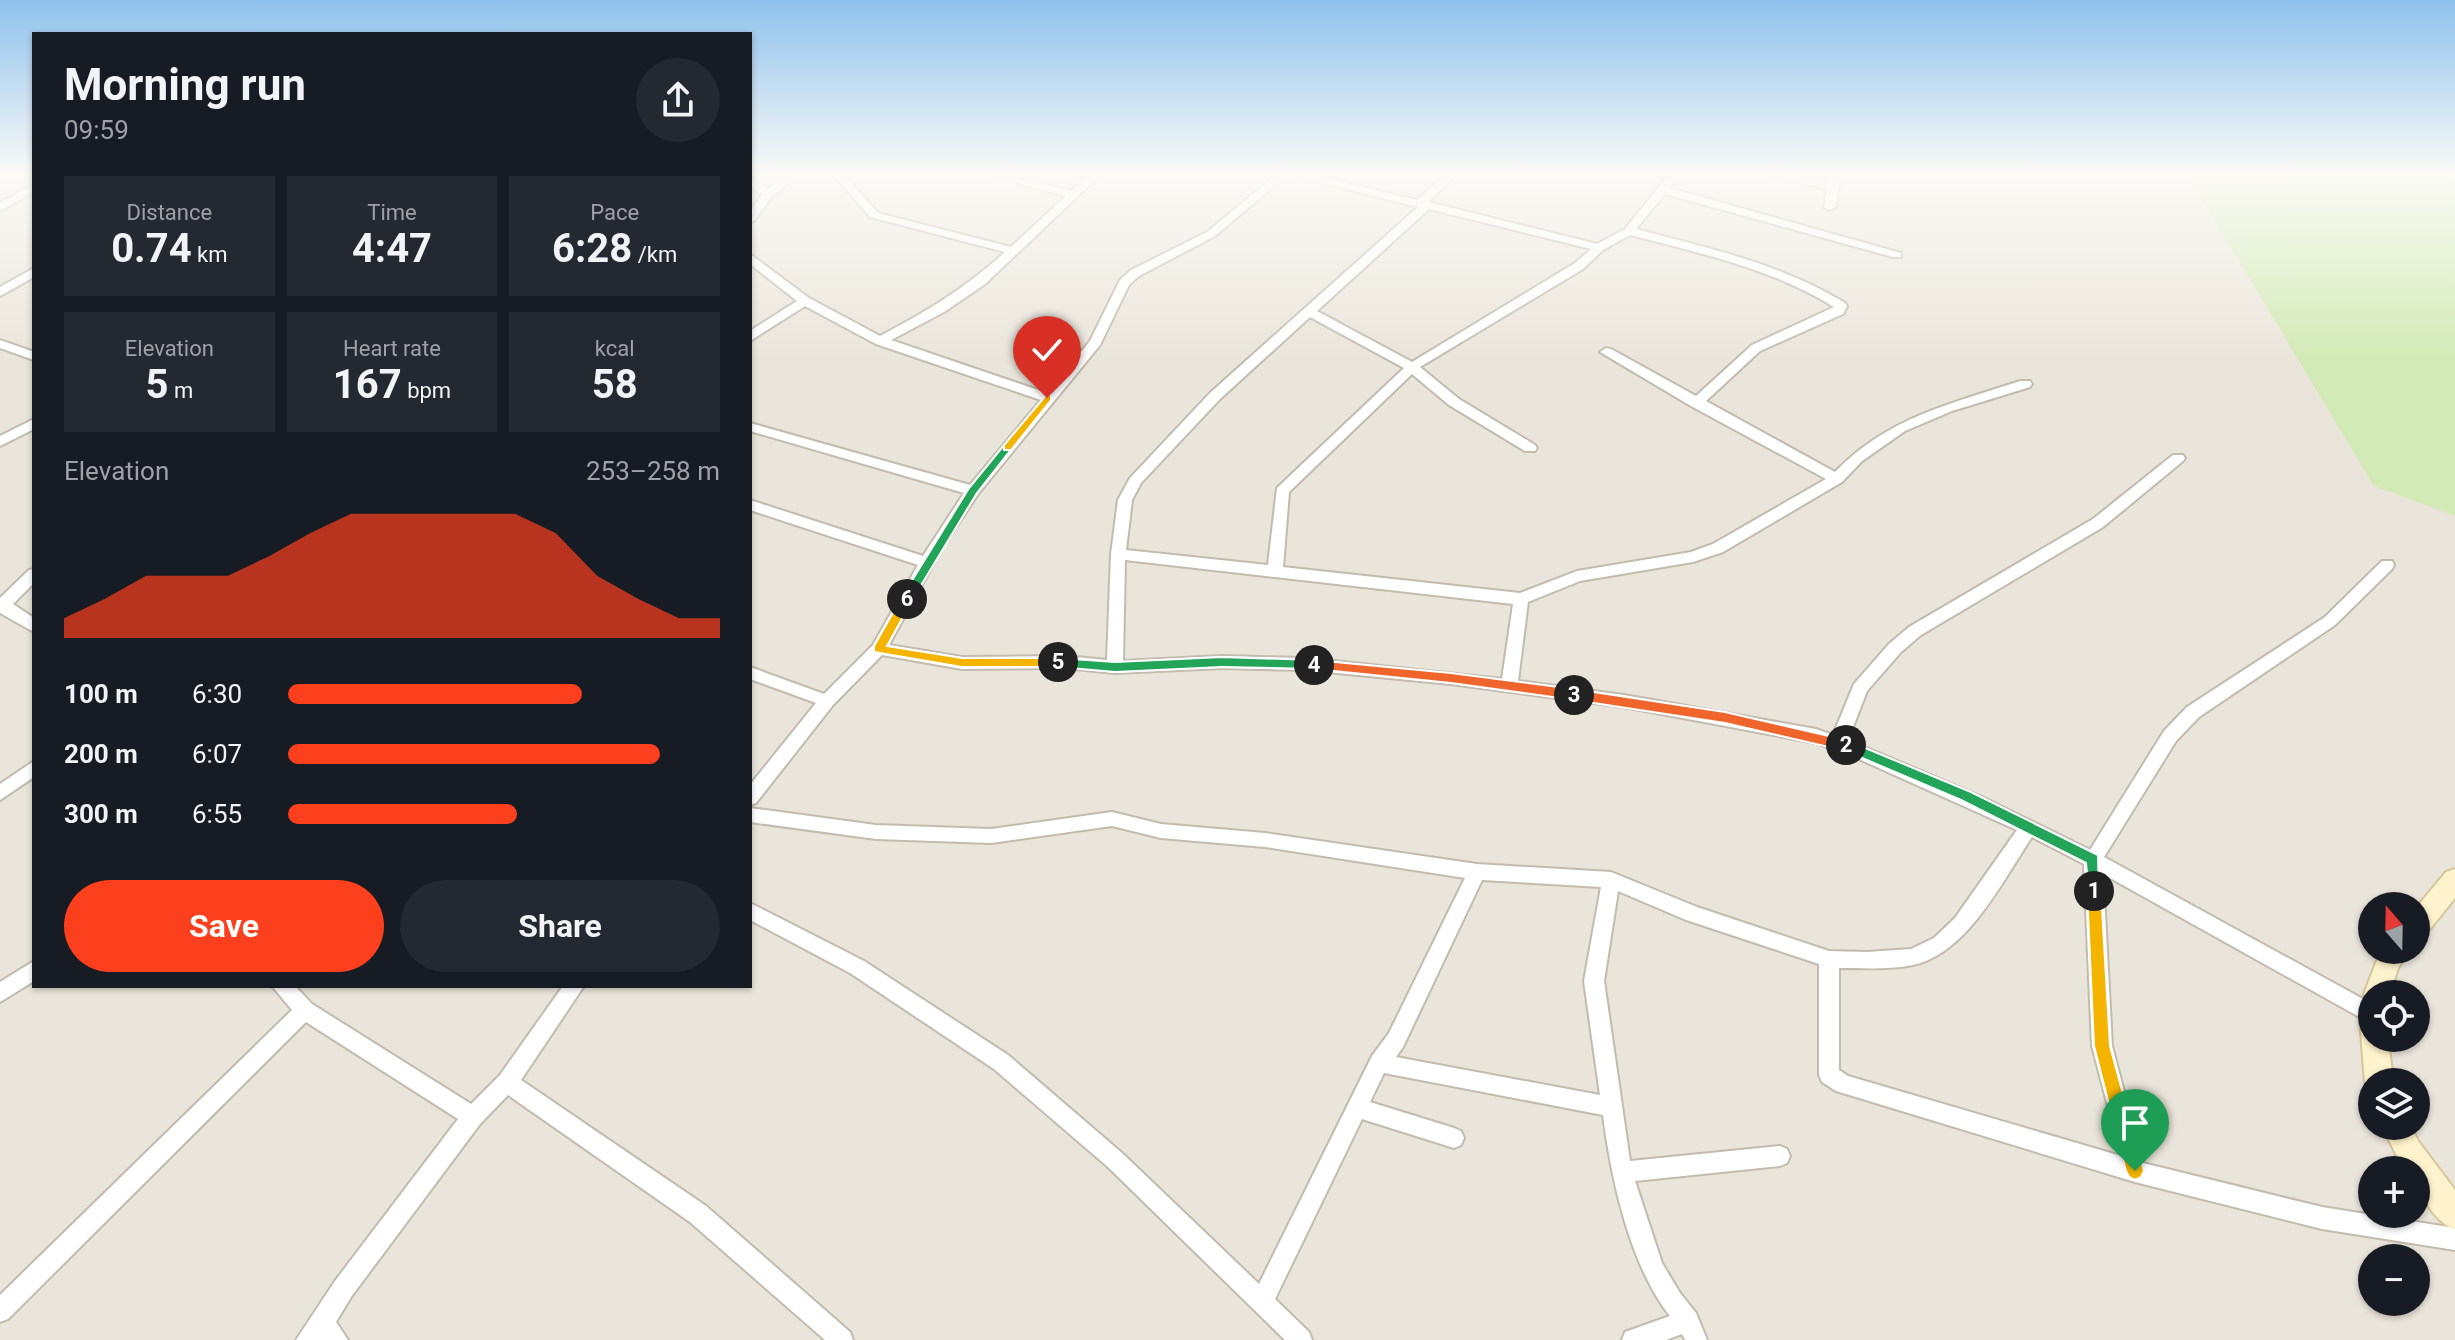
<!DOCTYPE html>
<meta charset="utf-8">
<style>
body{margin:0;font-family:Roboto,sans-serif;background:#242831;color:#f1f3f6;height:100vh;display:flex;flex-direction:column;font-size:30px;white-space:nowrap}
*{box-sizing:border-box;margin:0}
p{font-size:26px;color:#9ea1a6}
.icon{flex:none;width:44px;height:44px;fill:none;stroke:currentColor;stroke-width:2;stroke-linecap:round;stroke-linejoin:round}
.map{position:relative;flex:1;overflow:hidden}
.drawer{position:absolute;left:32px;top:32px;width:720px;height:956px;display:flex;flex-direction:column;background:#171b24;border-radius:0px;box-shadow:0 2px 6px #0004}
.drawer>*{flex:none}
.needle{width:52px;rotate:340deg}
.controls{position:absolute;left:2358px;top:892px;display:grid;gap:16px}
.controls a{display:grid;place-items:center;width:72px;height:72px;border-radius:50%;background:#171b24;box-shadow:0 2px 6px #0004;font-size:40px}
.pin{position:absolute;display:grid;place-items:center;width:68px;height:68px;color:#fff;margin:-82px -34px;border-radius:50% 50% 50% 0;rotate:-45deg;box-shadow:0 0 8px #0007}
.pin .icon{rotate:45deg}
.km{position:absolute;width:40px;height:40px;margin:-20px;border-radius:50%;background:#222;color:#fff;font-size:22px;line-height:40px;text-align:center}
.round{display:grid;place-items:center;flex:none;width:84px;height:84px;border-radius:42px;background:#242831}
.summary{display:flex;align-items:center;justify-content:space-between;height:136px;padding:0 32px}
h1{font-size:44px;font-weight:700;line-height:60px}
.stats{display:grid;grid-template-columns:repeat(3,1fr);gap:12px;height:136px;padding:8px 32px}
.stats div{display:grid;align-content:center;border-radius:0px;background:#242831;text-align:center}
.stats b{font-size:40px;font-weight:700}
.stats small{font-size:22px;font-weight:400}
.stats p{font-size:22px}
.chart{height:224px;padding:16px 32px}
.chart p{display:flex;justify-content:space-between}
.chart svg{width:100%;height:144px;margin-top:8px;fill:#fc3f1d;opacity:.7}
.button{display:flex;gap:16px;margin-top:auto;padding:16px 32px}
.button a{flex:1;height:92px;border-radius:48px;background:#fc3f1d;color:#fff;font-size:32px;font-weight:700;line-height:92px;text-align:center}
.button a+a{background:#242831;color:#f1f3f6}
ul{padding:0 32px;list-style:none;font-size:26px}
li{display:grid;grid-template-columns:128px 96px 1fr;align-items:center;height:60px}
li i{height:20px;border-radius:10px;background:#fc3f1d}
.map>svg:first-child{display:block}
</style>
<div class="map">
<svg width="2455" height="1340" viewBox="0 0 2455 1340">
<rect width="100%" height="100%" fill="#f6f3ec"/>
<!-- residential -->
<path fill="#eae5da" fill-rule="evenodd" d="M 0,176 L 34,176 L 34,986 L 750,986 L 750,176 L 2455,176 L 2455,1340 L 0,1340 ZM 2372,906 L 2416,906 L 2416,950 L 2372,950 ZM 2372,994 L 2416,994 L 2416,1038 L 2372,1038 ZM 2372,1082 L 2416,1082 L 2416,1126 L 2372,1126 ZM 2372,1170 L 2416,1170 L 2416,1214 L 2372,1214 ZM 2372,1258 L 2416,1258 L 2416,1302 L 2372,1302 Z"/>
<!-- green -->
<path fill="#d2eab5" d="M 2188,176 L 2455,176 L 2455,516 L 2374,486 Z"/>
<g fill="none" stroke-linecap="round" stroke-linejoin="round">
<!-- street casing -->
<g stroke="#c2bbae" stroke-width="4">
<g id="street">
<path d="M 750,176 L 768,189 L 787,176 L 799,176 L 772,196 L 754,221 L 750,222 L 750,211 L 762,195 L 750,185 Z"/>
<path d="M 835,176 L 846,176 L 878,213 L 1011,247 L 1066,196 L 998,178 L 997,176 L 1013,176 L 1071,191 L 1088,176 L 1099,176 L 985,284 L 944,312 L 891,340 L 1047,393 L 1090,341 L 1120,280 L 1131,270 L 1207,232 L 1275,176 L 1286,176 L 1215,236 L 1139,276 L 1129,285 L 1100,345 L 978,494 L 942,548 L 889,645 L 962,657 L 1066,656 L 1107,660 L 1111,554 L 1118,500 L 1130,478 L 1210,393 L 1418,207 L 1303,178 L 1302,176 L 1318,176 L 1417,200 L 1444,176 L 1455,176 L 1428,202 L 1597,244 L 1625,229 L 1668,176 L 1678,176 L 1669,188 L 1901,253 L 1901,257 L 1893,257 L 1665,194 L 1636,229 C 1708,248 1782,264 1845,303 L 1847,306 L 1843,314 L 1760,351 L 1706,401 L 1835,472 C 1888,417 1951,404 2020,381 L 2030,381 L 2032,384 L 2030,387 L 1952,411 L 1905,431 L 1862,461 L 1842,482 L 1723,552 L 1693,562 L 1580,581 L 1528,602 L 1518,681 L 1624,695 L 1816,729 L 1833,735 L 1854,684 L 1889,644 L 1909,627 L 2093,519 L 2173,455 L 2183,455 L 2185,458 L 2183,461 L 2103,527 L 1921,635 L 1901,652 L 1867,691 L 1848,740 L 1982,797 L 2090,850 L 2164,731 L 2187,707 L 2325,617 L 2382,561 L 2392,561 L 2394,565 L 2392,569 L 2335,625 L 2199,717 L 2176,741 L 2104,857 L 2372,1004 L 2372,1021 L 2363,1019 L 2103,874 L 2112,1046 L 2143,1163 L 2322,1207 L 2455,1228 L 2455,1250 L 2322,1229 L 2135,1182 L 1836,1091 L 1822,1082 L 1819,1075 L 1819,964 L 1686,920 L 1618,891 L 1604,981 L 1630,1161 L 1780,1146 L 1787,1149 L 1790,1156 L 1787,1163 L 1780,1166 L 1635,1181 L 1662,1263 L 1680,1293 L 1696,1313 L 1707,1340 L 1685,1340 L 1682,1334 L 1666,1340 L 1622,1340 L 1625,1332 L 1670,1316 C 1630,1266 1611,1178 1603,1115 L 1384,1073 L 1370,1102 L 1454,1128 L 1461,1131 L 1464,1138 L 1461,1145 L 1454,1148 L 1362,1119 L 1275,1299 L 1309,1332 L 1312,1340 L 1285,1340 L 1108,1167 L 994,1069 L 850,973 L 750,920 L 750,903 L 864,961 L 1008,1055 L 1122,1153 L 1259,1284 L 1372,1056 L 1389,1033 L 1465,878 L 1265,847 L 1161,838 L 1112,826 L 991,843 L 876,839 L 750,822 L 750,808 L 876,825 L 991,829 L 1112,812 L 1161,824 L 1265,833 L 1477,864 L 1611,872 L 1697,907 L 1829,951 L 1867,952 L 1911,949 L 1934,938 L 1955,918 L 2017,830 L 1861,760 L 1816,743 L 1624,707 L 1451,684 L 1306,670 L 1222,668 L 1115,673 L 1066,668 L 962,669 L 882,655 L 833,705 L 756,803 L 750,805 L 750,785 L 816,703 L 750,679 L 750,667 L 824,694 L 873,645 L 918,565 L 750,510 L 750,500 L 923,556 L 964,493 L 750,431 L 750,423 L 970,485 L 1041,400 L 876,344 L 805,306 L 750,341 L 750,331 L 797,301 L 750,264 L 750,254 L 809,298 L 880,336 C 926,312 967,287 1005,252 L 870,217 ZM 1429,209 L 1591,249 L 1575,263 L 1412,362 L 1317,311 ZM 1630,235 C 1700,253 1773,269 1834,307 L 1752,345 L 1696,396 L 1611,349 L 1606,348 L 1600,352 L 1691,406 L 1826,479 L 1713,544 L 1691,552 L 1577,571 L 1520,593 L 1283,567 L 1289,492 L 1412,374 L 1449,405 L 1525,451 L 1535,451 L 1537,448 L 1535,445 L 1459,399 L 1420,367 L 1583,269 L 1603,250 ZM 1310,317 L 1404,368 L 1277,488 L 1268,565 L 1126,550 L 1132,500 L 1141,483 L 1220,399 ZM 1125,560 L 1513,604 L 1502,679 L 1306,658 L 1222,656 L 1123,661 ZM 2032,837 L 2084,864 L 2092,1046 L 2121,1156 L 1848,1076 L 1839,1070 L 1839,968 C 1862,968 1889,970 1913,965 C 1967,954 2003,880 2032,837 ZM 1482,880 L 1601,887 L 1584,981 L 1600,1095 L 1396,1057 L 1403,1047 Z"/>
<path d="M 1773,176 L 1792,176 L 1828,183 L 1830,176 L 1840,176 L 1836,207 L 1830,210 L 1824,207 L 1827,189 Z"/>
<path d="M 34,184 L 34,192 L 0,211 L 0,203 Z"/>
<path d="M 34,268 L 34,277 L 0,296 L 0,287 Z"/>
<path d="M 0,340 L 34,352 L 34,360 L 0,348 Z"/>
<path d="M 34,419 L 34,429 L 0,446 L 0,436 Z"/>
<path d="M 34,569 L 34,583 L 13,604 L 34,618 L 34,632 L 0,613 L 0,598 L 29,570 Z"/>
<path d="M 34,761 L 34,777 L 0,800 L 0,784 Z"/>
<path d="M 34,961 L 34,981 L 0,1002 L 0,982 Z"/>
<path d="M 272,986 L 295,986 L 312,1004 L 471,1104 L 500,1075 L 563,986 L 584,986 L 521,1080 L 706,1206 L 850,1332 L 853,1340 L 825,1340 L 690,1222 L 508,1095 L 480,1124 L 351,1297 L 336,1322 L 348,1340 L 296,1340 L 335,1281 L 458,1119 L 306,1022 L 8,1319 L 0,1322 L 0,1295 L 292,1010 Z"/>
</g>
</g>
<!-- secondary casing -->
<g stroke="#d6c79b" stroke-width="4">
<g id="secondary">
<path d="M 2455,869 L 2455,898 L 2425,935 L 2416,938 L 2416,908 L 2446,872 Z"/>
<path d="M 2381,950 L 2410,950 L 2398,968 L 2390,994 L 2372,994 L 2372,1038 L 2388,1038 L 2393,1082 L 2372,1082 L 2372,1092 L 2365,1082 L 2359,1008 L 2366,998 L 2364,994 Z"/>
<path d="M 2382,1126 L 2411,1126 L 2418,1141 L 2455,1190 L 2455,1230 C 2434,1221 2416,1192 2416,1170 L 2404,1170 Z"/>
</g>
</g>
<!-- street -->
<use href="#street" fill="#fff" fill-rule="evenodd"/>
<!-- secondary -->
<use href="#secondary" fill="#fff3cd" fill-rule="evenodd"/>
</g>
<!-- sky -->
<linearGradient id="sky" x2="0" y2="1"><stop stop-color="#8fc1ec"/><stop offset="0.48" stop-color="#fbfaf6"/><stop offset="1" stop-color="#fbfaf6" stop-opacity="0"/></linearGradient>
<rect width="2455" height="363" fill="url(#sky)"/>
<!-- split-1 -->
<path fill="#f5b400" stroke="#fff" stroke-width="2" d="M 2094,884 L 2101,891 L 2110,1046 L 2144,1171 L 2141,1177 L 2135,1180 L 2129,1177 L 2126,1171 L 2094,1046 L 2087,891 Z"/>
<!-- split-2 -->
<path fill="#22a559" stroke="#fff" stroke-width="2" d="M 1846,740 L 1971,792 L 2098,855 L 2099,895 L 2089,895 L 2086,863 L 1961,800 L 1841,749 L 1841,742 Z"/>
<!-- split-3 -->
<path fill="#f0652b" stroke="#fff" stroke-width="2" d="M 1574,689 L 1725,712 L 1846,740 L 1853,745 L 1846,751 L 1725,723 L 1574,700 L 1567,695 Z"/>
<!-- split-4 -->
<path fill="#f0652b" stroke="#fff" stroke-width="2" d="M 1314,660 L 1451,673 L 1574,689 L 1581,695 L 1574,700 L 1451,683 L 1314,669 L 1307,665 Z"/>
<!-- split-5 -->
<path fill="#22a559" stroke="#fff" stroke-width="2" d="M 1222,657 L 1314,660 L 1320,665 L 1314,669 L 1222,667 L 1115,672 L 1058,667 L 1051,662 L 1058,658 L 1115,662 Z"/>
<!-- split-6 -->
<path fill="#f5b400" stroke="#fff" stroke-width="2" d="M 907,594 L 913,599 L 887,646 L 962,658 L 1058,658 L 1064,662 L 1058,667 L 962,667 L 874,652 L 874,646 L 903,595 Z"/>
<!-- split-7 -->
<path fill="#22a559" stroke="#fff" stroke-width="2" d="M 1004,445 L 1013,447 L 977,493 L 911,602 L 903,602 L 903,595 L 969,488 Z"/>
<!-- split-8 -->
<path fill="#f5b400" stroke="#fff" stroke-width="2" d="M 1047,394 L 1051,395 L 1051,400 L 1011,450 L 1004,450 L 1004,445 Z"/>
</svg>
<div class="controls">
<a><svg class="needle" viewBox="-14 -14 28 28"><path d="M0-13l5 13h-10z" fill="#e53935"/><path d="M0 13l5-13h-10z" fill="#9ea1a6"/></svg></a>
<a><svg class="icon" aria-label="locate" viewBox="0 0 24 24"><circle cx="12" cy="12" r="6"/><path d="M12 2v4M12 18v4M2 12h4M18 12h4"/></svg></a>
<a><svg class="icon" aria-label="layers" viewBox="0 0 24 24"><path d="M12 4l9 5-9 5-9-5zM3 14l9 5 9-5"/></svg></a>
<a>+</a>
<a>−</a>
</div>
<div class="pin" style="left:2135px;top:1171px;background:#1e9e55"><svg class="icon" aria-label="arrive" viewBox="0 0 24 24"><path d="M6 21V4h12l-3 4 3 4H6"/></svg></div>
<div class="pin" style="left:1047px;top:398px;background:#d93025"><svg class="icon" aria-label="check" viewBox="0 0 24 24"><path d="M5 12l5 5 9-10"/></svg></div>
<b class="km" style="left:2094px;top:891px">1</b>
<b class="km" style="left:1846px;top:745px">2</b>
<b class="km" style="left:1574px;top:695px">3</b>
<b class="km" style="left:1314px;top:665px">4</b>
<b class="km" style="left:1058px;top:662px">5</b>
<b class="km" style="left:907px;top:599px">6</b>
<section class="drawer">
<div class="summary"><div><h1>Morning run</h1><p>09:59</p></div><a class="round"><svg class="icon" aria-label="share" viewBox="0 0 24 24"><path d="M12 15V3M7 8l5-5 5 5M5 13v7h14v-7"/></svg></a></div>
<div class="stats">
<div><p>Distance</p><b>0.74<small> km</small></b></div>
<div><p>Time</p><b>4:47</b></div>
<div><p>Pace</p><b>6:28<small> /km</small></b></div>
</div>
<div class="stats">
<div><p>Elevation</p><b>5<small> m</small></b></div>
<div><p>Heart rate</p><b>167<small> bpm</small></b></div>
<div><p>kcal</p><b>58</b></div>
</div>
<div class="chart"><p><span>Elevation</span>253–258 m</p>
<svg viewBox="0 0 160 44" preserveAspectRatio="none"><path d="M0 44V38L10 32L20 25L30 25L40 25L50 19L60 12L70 6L80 6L90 6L100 6L110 6L120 12L130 25L140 32L150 38L160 38V44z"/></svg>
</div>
<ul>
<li><b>100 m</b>6:30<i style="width:68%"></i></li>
<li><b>200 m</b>6:07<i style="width:86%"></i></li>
<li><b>300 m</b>6:55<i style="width:53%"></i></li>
</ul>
<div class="button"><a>Save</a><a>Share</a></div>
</section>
</div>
